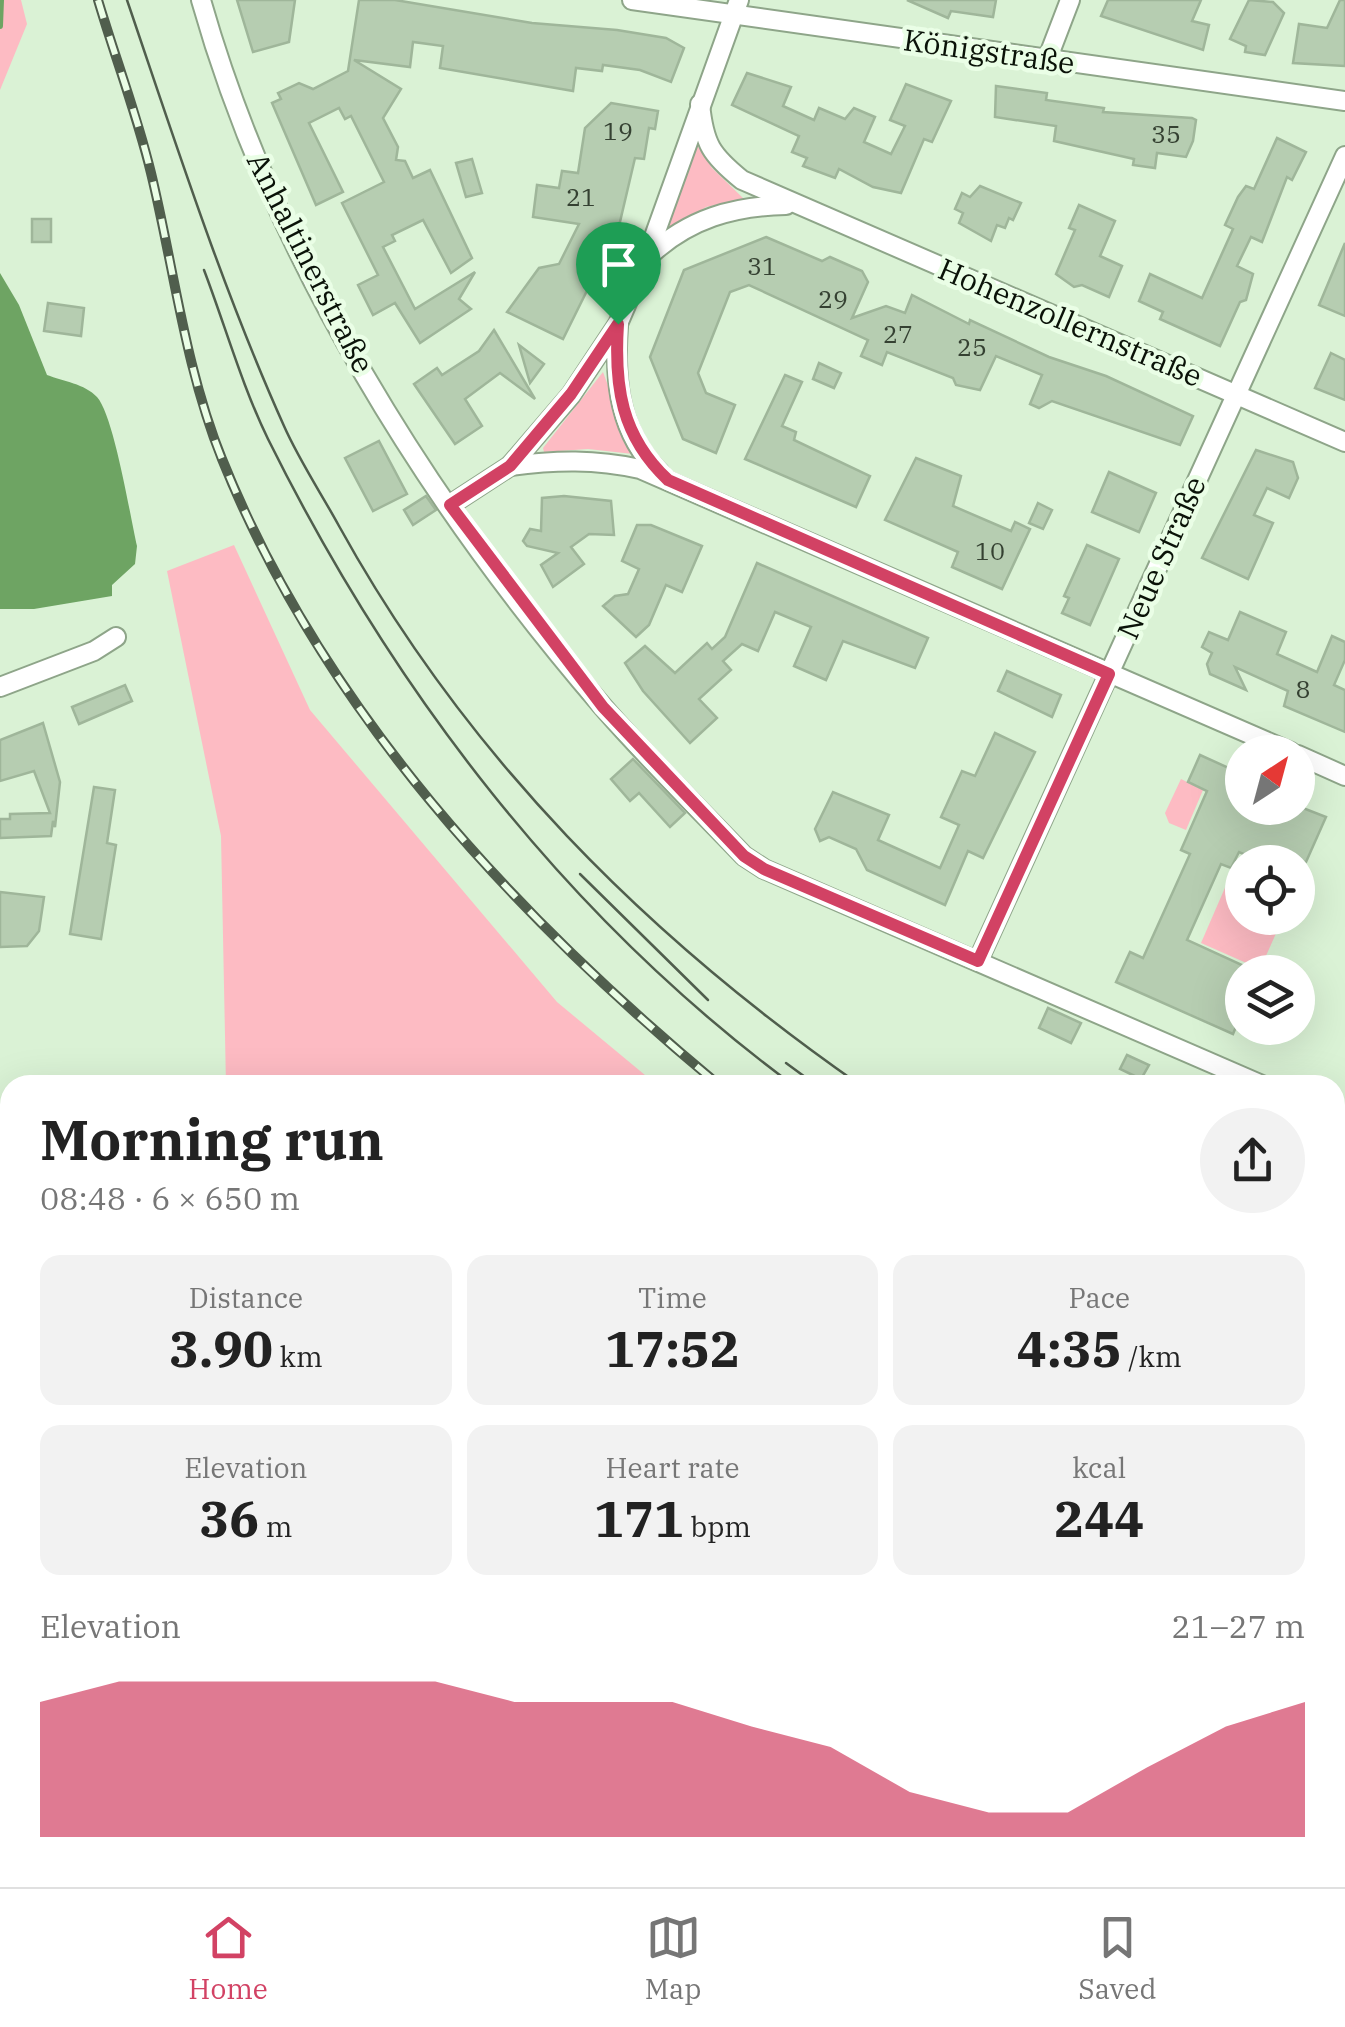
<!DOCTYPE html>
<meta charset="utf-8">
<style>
body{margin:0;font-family:"IBM Plex Serif",serif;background:#f2f2f2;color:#222;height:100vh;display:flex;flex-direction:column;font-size:38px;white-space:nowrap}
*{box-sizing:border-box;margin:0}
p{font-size:32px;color:#767676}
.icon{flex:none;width:55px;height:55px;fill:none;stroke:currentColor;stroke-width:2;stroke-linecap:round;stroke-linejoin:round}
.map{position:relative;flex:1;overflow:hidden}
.panel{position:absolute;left:0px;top:1075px;width:1345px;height:812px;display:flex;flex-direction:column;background:#fff;border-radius:30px 30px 0 0;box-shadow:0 10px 40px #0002}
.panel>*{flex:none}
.needle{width:65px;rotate:36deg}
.fabs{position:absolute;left:1225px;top:735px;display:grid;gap:20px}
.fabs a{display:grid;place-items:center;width:90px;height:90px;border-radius:50%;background:#fff;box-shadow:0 10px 40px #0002;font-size:50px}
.pin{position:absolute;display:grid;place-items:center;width:85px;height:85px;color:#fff;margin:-102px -42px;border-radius:50% 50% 50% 0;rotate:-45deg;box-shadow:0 0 10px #0007}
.pin .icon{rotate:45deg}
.round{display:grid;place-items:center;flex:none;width:105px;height:105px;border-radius:52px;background:#f2f2f2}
.overview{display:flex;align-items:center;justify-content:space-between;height:170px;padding:0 40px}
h1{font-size:55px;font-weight:700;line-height:75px}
.stats{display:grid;grid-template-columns:repeat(3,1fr);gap:15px;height:170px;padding:10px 40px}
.stats div{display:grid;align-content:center;border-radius:20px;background:#f2f2f2;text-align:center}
.stats b{font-size:50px;font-weight:700}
.stats small{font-size:28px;font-weight:400}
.stats p{font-size:28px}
.chart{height:280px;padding:20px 40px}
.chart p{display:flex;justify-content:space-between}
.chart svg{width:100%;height:180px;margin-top:10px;fill:#d24264;opacity:.7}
.dock{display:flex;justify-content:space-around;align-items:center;height:140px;border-top:2px solid #e0e0e0;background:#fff;font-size:28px;color:#767676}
.dock a{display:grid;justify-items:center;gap:5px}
.dock .selected{color:#d24264}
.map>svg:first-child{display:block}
</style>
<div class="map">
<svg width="1345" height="1887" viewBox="0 0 1345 1887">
<rect width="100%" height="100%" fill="#daf2d5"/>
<!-- green -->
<g fill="#fdbbc3">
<path d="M 0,0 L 21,0 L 27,24 L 0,90 Z"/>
<path d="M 697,145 L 712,168 L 744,199 L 706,207 L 670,230 L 667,226 Z"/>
<path d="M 603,372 L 633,454 L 588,449 L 544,452 L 543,448 Z"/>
<path d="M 234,545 L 310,710 L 557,1002 L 657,1085 L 226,1085 L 221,836 L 167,571 Z"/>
<path d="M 1181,779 L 1203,790 L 1186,830 L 1169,823 L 1165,813 Z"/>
<path d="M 1237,860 L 1243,862 L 1242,918 L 1283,918 L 1260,969 L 1201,943 Z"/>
</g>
<!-- water -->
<path fill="#6ea463" d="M 0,273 L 19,305 L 47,375 C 63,381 85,384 97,397 C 114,416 130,516 137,546 L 135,564 L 112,585 L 112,596 L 34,609 L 0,609 Z"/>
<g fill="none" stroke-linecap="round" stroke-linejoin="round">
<!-- stream -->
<path stroke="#6ea463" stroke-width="6" d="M 0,26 L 1,0"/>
</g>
<!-- building -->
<g fill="#b6cdb1" stroke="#9fb69a" stroke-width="2.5">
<path d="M 237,0 L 295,0 L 289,42 L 253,52 Z"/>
<path d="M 359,0 L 395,0 L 532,23 L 617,30 L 666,38 L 684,48 L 671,82 L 640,70 L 603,65 L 602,71 L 576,68 L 573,91 L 440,68 L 443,46 L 413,42 L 410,67 L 354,60 L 401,89 L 383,118 L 398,147 L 396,160 L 405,161 L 413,178 L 430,170 L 472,258 L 451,273 L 423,220 L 392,235 L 395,241 L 383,247 L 415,309 L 475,272 L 459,299 L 471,309 L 420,343 L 395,303 L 373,315 L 358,285 L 378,275 L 342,203 L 384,182 L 351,116 L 345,119 L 339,108 L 309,123 L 343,192 L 316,205 L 272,103 L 281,99 L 278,93 L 299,83 L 313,89 L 348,71 Z"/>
<path d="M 907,0 L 996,0 L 993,17 L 951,11 L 948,18 Z"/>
<path d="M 1108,0 L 1201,0 L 1192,21 L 1209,25 L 1203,50 L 1101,16 Z"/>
<path d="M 1249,0 L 1273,2 L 1284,13 L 1265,55 L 1245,52 L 1246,46 L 1230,39 Z"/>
<path d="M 1340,0 L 1345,0 L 1345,66 L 1293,63 L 1299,24 L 1327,28 Z"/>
<path d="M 747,73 L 791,87 L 783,106 L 814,120 L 819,108 L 845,119 L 854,108 L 875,117 L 864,142 L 891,154 L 905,126 L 890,120 L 906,84 L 951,101 L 932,142 L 924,139 L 901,193 L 873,187 L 839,169 L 835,178 L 803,166 L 807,158 L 792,152 L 799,136 L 732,105 Z"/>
<path d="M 996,86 L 1047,93 L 1046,100 L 1104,108 L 1103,112 L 1192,118 L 1196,120 L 1193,141 L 1186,157 L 1157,153 L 1155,168 L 1133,165 L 1134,159 L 1054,141 L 1056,126 L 995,117 Z"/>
<path d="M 611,103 L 658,111 L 655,129 L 649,128 L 644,159 L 635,158 L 619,226 L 563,339 L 507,312 L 539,268 L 559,264 L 579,224 L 533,217 L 537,185 L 559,188 L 562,171 L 578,173 L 585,128 Z"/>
<path d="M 1277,138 L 1306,152 L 1292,180 L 1287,177 L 1262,242 L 1251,237 L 1237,266 L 1253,274 L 1246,300 L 1240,302 L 1220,346 L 1160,319 L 1163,312 L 1139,301 L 1150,274 L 1202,298 L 1233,229 L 1225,225 L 1238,197 L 1246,186 L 1254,189 Z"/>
<path d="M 472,159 L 482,193 L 466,197 L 456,163 Z"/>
<path d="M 980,186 L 1021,203 L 1013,220 L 1009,218 L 1005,228 L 997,225 L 991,241 L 959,223 L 963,213 L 955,209 L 962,193 L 970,197 Z"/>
<path d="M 1079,205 L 1115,221 L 1100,256 L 1122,266 L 1109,297 L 1082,285 L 1074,287 L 1056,274 L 1075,230 L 1069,228 Z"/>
<rect x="32" y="219" width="19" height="23"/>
<path d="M 766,237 L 822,261 L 830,257 L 862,271 L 868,282 L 852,318 L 886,306 L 905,313 L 912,295 L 969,324 L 970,320 L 1049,357 L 1106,376 L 1193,416 L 1180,445 L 1052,401 L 1039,408 L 1030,404 L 1042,375 L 996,356 L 980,390 L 956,385 L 953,378 L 887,352 L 882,365 L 861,356 L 868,340 L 749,285 L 730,292 L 698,373 L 706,393 L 735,405 L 716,453 L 683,439 L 650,357 L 684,270 Z"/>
<path d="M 1345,243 L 1345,316 L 1319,305 Z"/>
<path d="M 48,303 L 84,308 L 81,336 L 44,331 Z"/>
<path d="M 494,330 L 535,399 L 500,373 L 465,399 L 482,426 L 455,444 L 414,384 L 437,368 L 442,375 L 479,351 Z"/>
<path d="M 519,345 L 544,364 L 530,383 Z"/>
<path d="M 1331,353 L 1345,360 L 1345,400 L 1315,388 Z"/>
<path d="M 819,363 L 841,373 L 834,388 L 813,379 Z"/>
<path d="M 785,375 L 802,382 L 782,426 L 796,432 L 794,440 L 870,476 L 856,507 L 745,459 Z"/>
<path d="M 379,441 L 407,494 L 373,511 L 345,458 Z"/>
<path d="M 1256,450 L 1293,462 L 1298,478 L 1289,498 L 1267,488 L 1254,515 L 1273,523 L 1248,579 L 1202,558 Z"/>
<path d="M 916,458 L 961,476 L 953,506 L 1011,531 L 1015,522 L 1030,529 L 1002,589 L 952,567 L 958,552 L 885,520 Z"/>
<path d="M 1109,472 L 1156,493 L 1139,532 L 1092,512 Z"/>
<path d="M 426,496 L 436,510 L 413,525 L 404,510 Z"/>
<path d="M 564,496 L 611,501 L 614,535 L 589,534 L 571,547 L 584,564 L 553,587 L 541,565 L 558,553 L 527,546 L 523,541 L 530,529 L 541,531 L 542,498 Z"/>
<path d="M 1038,503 L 1052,510 L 1043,529 L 1029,523 Z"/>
<path d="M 637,525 L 651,525 L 702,546 L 682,592 L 666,585 L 649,625 L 636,637 L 603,606 L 615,596 L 628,594 L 639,569 L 622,561 Z"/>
<path d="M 1087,545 L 1119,559 L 1090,625 L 1062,613 L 1069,598 L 1064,596 Z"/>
<path d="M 757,563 L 928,638 L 915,668 L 843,641 L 826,680 L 794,666 L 811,627 L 775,612 L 758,651 L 742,644 L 723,661 L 731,670 L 699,699 L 717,718 L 690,743 L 643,691 L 625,663 L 645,646 L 675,673 L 707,643 L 712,649 L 725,637 Z"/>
<path d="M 1240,612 L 1286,632 L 1277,654 L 1317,672 L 1332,636 L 1345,642 L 1345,660 L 1334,685 L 1345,690 L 1345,732 L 1284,706 L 1288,691 L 1235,667 L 1246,690 L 1210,674 L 1207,664 L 1212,653 L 1202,647 L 1209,632 L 1228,640 Z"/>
<path d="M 1007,671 L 1061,695 L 1052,717 L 998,691 Z"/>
<path d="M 125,685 L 132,701 L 79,724 L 72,707 Z"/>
<path d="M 43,723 L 60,782 L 55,827 L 53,821 L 51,836 L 0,838 L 0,819 L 10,819 L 10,814 L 50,813 L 34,771 L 0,781 L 0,740 Z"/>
<path d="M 995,733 L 1035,752 L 983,858 L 968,851 L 945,905 L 867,870 L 856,849 L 829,837 L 820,841 L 815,829 L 833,792 L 889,815 L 878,840 L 940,868 L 959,825 L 941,817 L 962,771 L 975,776 Z"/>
<path d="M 1200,755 L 1242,774 L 1242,808 L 1303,808 L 1326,817 L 1306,862 L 1263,862 L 1239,852 L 1231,868 L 1221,864 L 1187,940 L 1242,965 L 1242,1012 L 1233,1034 L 1116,982 L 1130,952 L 1143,958 L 1190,854 L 1181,850 L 1207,791 L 1188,782 Z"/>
<path d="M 633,759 L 685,813 L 670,827 L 639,793 L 630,801 L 611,779 Z"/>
<path d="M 94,787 L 115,790 L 107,843 L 116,845 L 101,939 L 70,934 Z"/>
<path d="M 0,892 L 44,897 L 39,931 L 27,946 L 0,947 Z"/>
<path d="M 1048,1008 L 1081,1023 L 1071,1043 L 1039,1028 Z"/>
<path d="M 1127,1055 L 1149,1065 L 1141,1079 L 1120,1069 Z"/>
</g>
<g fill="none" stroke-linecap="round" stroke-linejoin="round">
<!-- street casing -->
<g stroke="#8ea589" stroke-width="22">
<g id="street">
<path d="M 201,0 C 274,258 429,505 603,707 C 648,759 697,807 744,856 L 764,869 L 1262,1085"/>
<path d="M 632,0 L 1345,101"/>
<path d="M 1047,60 L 1070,0"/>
<path d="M 700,104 C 704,144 711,155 742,180 L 1345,442"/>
<path d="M 650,255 C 689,219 733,206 786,205"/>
<path d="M 618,327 C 614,381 619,434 660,473"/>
<path d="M 510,466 C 556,460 595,459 640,469 L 1291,752"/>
<path d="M 450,505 L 510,466 L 571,395 L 618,324 L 646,259 L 739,0"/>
<path d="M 0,687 L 94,651 L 116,637"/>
<path d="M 1298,755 L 1345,776"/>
<path d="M 978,961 L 1345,156"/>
<path d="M 1335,1117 L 1345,1121"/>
<path d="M 233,1878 L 233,1887"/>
<path d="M 651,1887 L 745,1878"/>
<path d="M 911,1887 L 913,1878"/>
</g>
</g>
<!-- secondary casing -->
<g stroke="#8ea589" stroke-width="28">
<g id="secondary">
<path d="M 0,1424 L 10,1426"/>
<path d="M 1335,1627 L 1345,1628"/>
<path d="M 1335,1839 L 1345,1835"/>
<path d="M 1202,1887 L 1228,1878"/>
</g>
</g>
<!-- street -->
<use href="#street" stroke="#fff" stroke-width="18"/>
<!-- secondary -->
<use href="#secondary" stroke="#fff" stroke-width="22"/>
<!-- tram -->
<g stroke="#505e4d" stroke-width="2.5">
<path d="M 127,0 C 176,144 222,288 284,426 C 299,460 321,493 339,526 C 466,756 646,936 860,1085"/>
<path d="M 204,270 C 225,325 242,386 268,439 C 393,691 566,917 793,1085"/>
<path d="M 580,874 L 708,1000"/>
<path d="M 786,1063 L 816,1085"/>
<path d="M 1335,1314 L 1345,1317"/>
<path d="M 1335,1330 L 1345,1333"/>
<path d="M 1335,1361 L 1345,1364"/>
</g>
<!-- rail casing -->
<g stroke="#505e4d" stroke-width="10">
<g id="rail">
<path d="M 98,0 C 115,57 137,115 151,173 C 174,268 185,368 222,459 C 323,710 514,915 719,1085"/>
<path d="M 1335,1396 L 1345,1400"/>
</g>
</g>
<!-- rail -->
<use href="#rail" stroke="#eafee6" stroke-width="6" stroke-dasharray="19" stroke-linecap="butt"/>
</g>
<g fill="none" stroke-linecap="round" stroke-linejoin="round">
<!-- route casing -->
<g stroke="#fff" stroke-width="20">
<path id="route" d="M 618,324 C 614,386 621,436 668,480 L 1109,674 L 978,961 L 764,869 L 744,856 L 603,707 L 450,505 L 510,466 L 571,394 Z"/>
</g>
<!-- route -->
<use href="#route" stroke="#d24264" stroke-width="12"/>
</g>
<g text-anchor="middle" stroke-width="9" stroke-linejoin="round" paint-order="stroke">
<!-- number labels -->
<g font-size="25" fill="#354132">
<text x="618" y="140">19</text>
<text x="1166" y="143">35</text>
<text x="581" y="206">21</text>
<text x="762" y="275">31</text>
<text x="833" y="308">29</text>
<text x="898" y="343">27</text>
<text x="972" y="356">25</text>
<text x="990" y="560">10</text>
<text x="1303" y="698">8</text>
</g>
<!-- street labels -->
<g font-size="30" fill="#0a1208" stroke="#eafee6">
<text transform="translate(989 52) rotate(8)" y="10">Königstraße</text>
<text transform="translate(310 263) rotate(63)" y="10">Anhaltinerstraße</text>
<text transform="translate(1070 323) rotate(23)" y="10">Hohenzollernstraße</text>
<text transform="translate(1162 558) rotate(-66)" y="10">Neue Straße</text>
</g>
</g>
</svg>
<div class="fabs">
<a><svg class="needle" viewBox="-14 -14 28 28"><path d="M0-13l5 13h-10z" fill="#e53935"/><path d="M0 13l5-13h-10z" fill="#767676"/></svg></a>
<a><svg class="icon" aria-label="locate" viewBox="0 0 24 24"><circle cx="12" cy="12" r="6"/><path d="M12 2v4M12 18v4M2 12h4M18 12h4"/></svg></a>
<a><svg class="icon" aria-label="layers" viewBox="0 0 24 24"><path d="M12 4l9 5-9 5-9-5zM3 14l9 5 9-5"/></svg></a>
</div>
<div class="pin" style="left:618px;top:324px;background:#1e9e55"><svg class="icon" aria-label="arrive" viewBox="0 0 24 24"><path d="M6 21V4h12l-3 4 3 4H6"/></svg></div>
<section class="panel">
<div class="overview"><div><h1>Morning run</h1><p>08:48 · 6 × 650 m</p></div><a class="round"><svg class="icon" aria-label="share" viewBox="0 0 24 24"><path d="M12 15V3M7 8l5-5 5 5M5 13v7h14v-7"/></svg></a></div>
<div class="stats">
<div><p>Distance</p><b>3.90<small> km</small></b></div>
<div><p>Time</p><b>17:52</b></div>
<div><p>Pace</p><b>4:35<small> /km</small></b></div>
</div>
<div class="stats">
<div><p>Elevation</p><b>36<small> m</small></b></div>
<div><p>Heart rate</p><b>171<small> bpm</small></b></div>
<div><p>kcal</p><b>244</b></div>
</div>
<div class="chart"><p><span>Elevation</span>21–27 m</p>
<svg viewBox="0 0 160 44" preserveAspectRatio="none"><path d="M0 44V11L10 6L20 6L30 6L40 6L50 6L60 11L70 11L80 11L90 17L100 22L110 33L120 38L130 38L140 27L150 17L160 11V44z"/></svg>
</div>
</section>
</div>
<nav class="dock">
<a class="selected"><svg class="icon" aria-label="home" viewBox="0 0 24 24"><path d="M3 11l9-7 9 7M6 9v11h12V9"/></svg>Home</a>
<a><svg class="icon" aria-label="map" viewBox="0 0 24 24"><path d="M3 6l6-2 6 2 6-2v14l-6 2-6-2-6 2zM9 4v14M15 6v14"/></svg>Map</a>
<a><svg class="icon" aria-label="saved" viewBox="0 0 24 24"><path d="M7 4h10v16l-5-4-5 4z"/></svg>Saved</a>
</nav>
